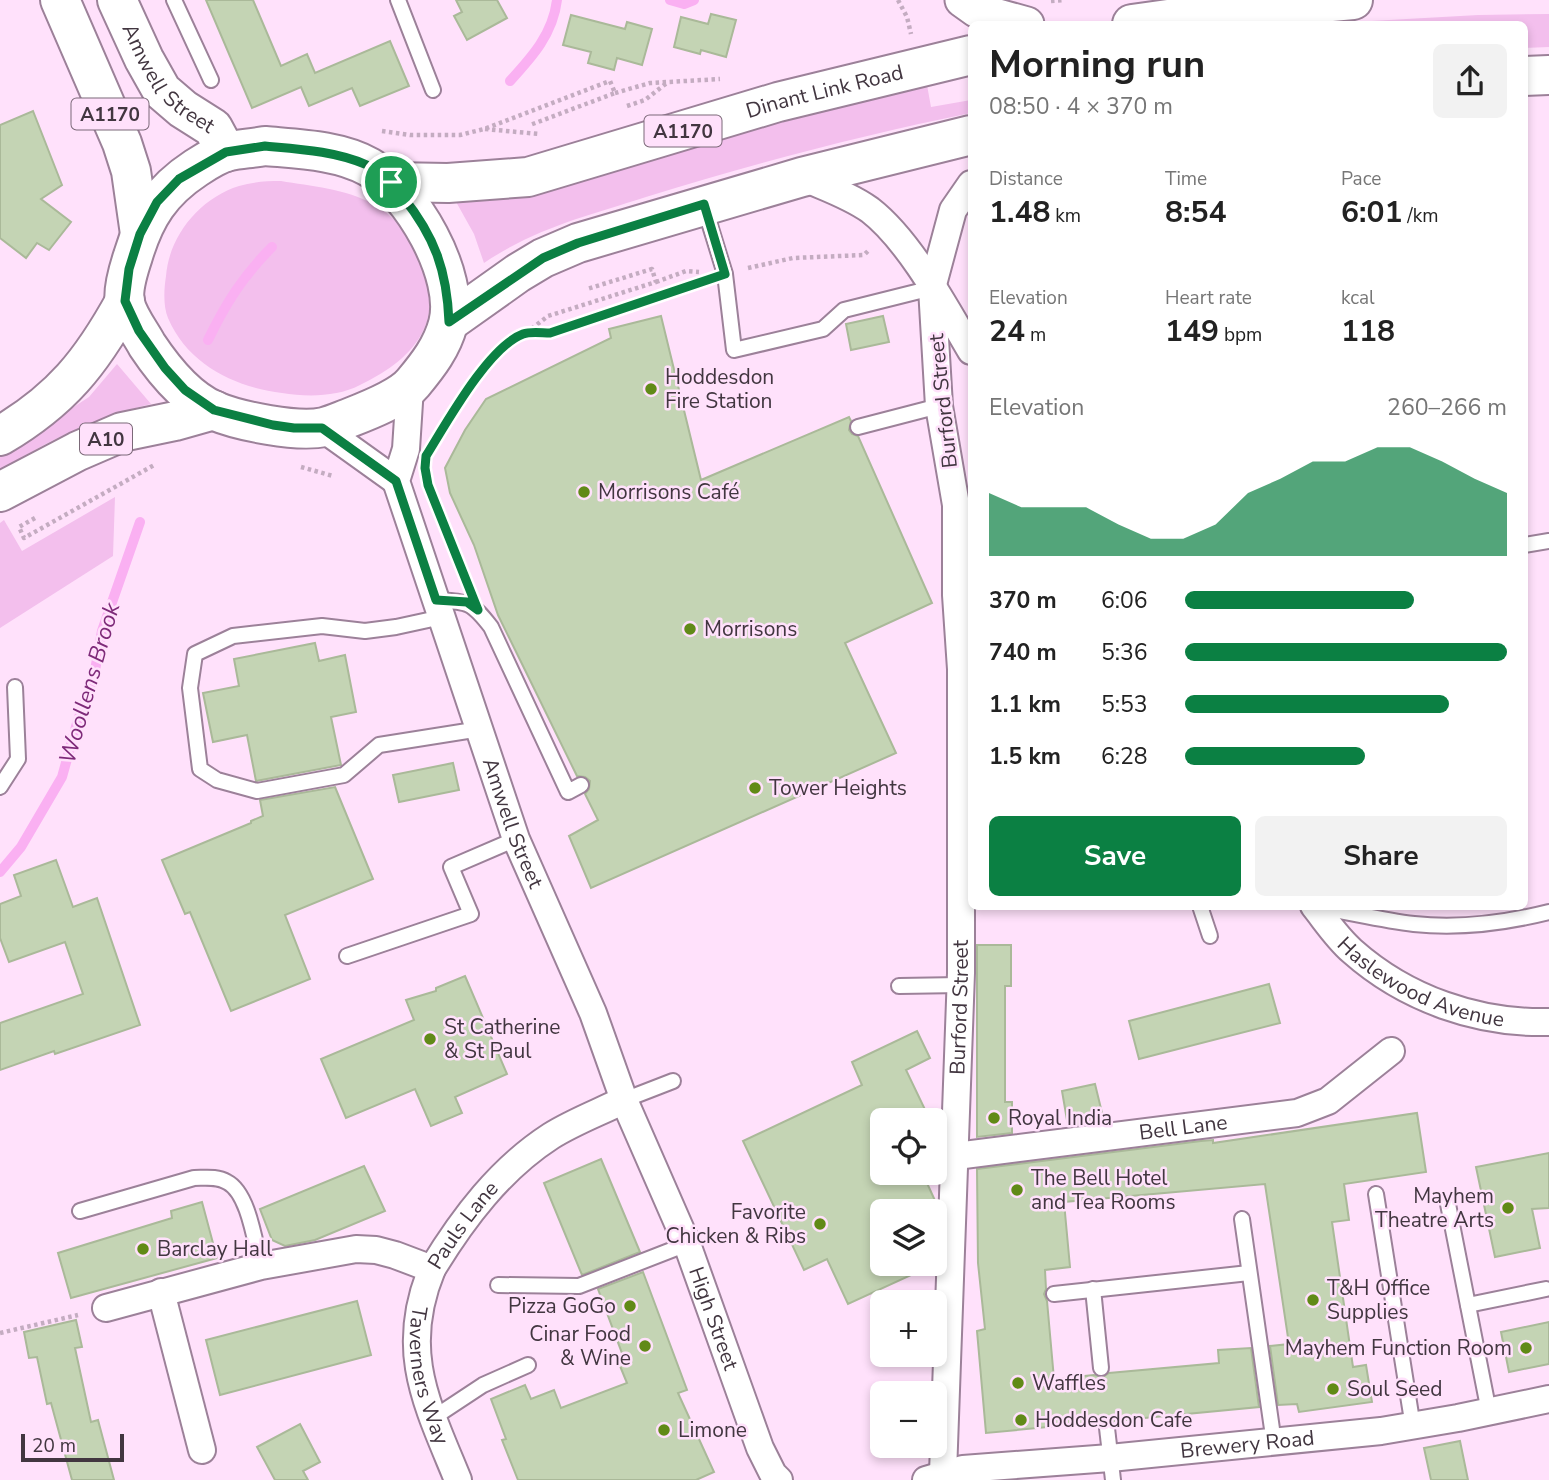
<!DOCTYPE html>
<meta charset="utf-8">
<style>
body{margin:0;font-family:"Nunito Sans",sans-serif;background:#f2f2f2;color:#222;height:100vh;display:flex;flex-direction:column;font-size:26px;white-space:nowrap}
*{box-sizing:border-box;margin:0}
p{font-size:23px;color:#767676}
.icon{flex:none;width:38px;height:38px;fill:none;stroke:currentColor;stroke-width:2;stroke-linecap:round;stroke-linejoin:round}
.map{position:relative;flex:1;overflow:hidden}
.details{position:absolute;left:968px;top:21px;width:560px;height:889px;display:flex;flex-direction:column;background:#fff;border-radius:10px;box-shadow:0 4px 10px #0003}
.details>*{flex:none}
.buttons{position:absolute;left:870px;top:1108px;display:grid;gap:14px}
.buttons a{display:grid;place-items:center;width:77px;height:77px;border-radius:10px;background:#fff;box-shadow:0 4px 10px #0003;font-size:35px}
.scale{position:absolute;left:21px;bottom:18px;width:103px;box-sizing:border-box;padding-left:7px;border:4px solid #423640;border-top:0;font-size:19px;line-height:24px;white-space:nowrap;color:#423640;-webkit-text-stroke:5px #ffe1fb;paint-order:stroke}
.pin{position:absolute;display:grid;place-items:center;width:60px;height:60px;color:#fff;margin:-30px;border:4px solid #fff;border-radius:50%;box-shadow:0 2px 7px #0007}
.round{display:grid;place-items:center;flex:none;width:74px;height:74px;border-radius:10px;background:#f2f2f2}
.head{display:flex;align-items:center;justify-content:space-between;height:119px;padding:0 21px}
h1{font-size:38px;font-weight:700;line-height:52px}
.figures{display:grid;grid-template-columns:repeat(3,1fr);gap:10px;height:119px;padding:7px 21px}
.figures div{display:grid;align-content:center}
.figures b{font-size:30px;font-weight:700}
.figures small{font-size:19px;font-weight:400}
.figures p{font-size:19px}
.chart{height:196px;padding:14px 21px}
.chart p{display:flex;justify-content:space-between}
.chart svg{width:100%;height:126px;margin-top:7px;fill:#0b8043;opacity:.7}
.cta{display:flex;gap:14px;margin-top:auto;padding:14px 21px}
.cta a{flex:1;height:80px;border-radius:10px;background:#0b8043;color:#fff;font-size:28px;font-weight:700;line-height:80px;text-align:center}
.cta a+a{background:#f2f2f2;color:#222}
ul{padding:0 21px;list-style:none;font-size:23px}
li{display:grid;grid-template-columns:112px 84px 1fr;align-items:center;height:52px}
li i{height:18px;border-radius:9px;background:#0b8043}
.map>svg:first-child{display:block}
</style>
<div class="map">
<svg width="1549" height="1480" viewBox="0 0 1549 1480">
<rect width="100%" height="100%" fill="#ffe1fb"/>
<!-- green -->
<g fill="#f3bfed">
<path d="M 1549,14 L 1549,47 L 1524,48 L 1524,24 L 1318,24 L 1478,15 Z"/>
<path d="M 927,85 L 931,107 L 971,100 L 971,113 C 862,135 753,164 646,197 C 587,216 536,228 484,263 L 474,234 L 455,200 Z"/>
<path d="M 281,181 C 310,186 347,189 373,204 C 414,226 447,291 421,335 C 407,359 384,373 360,385 C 337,397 307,397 282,393 C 235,387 188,365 168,318 C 163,306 164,289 166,276 C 169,236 200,198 239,186 C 252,182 266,181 281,181 Z"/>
<path d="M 117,364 L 151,404 C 97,417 46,441 0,471 L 0,455 L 89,397 Z"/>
<path d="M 115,497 L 113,556 L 0,628 L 0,523 L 4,520 L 22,551 Z"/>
</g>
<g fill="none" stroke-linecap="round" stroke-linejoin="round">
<!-- stream -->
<g stroke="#fab0f2" stroke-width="10">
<path d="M 670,0 L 684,4 L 694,0"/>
<path d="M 510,81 C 532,57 553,34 557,0"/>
<path d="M 208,340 C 226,303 243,276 272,247"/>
<path d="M 0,872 L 21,847 L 62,777 L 77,723 L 94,676 L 102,631 L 140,522"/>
</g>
</g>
<!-- building -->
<g fill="#c4d4b4" stroke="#aab999" stroke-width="2">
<path d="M 206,0 L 253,0 L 281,66 L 307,54 L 315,73 L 390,41 L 409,86 L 360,106 L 352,88 L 309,106 L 301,87 L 252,108 Z"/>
<path d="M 456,0 L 497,0 L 507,18 L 467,40 L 454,16 L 462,12 Z"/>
<path d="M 711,14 L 736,20 L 726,57 L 701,50 L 700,54 L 674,47 L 681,17 L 708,24 Z"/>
<path d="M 571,15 L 625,29 L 627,22 L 652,29 L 642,65 L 617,58 L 614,70 L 588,63 L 591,52 L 563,45 Z"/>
<path d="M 33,111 L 62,185 L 41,199 L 71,222 L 49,250 L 37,243 L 26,258 L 0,238 L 0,125 Z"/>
<path d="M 661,316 L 701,480 L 849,417 L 851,421 L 849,430 L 852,434 L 858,436 L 932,603 L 845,643 L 896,753 L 591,888 L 569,836 L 598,820 L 585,794 L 589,789 L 590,781 L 585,777 L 577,776 L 498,615 L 474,545 L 450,493 L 445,468 L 465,430 L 486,399 L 611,338 L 609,329 Z"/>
<path d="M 883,316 L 889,342 L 851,350 L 846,324 Z"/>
<path d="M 315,643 L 319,661 L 345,655 L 356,712 L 331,717 L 341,765 L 256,781 L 247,735 L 213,742 L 203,693 L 239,686 L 234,659 Z"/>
<path d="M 453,763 L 459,790 L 399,802 L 393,775 Z"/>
<path d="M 335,787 L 373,879 L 285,915 L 310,979 L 231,1011 L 190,912 L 185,914 L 162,860 L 251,823 L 251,821 L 263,816 L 260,800 Z"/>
<path d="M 56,860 L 73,907 L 97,898 L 140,1025 L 55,1054 L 54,1051 L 0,1070 L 0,1023 L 83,994 L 65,942 L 9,962 L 0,938 L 0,904 L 21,896 L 14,875 Z"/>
<path d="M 977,945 L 1011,945 L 1011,986 L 1005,986 L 1005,1102 L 1012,1102 L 1012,1133 L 977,1137 Z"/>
<path d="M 465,976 L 507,1074 L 455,1097 L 462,1113 L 431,1126 L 415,1089 L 346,1118 L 321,1059 L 414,1020 L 406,1000 L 436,991 L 436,988 Z"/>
<path d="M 1269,984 L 1280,1023 L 1139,1059 L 1129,1021 Z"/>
<path d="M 917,1031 L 930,1058 L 906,1070 L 930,1120 L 882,1120 L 882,1172 L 922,1172 L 937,1205 L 937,1211 L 882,1211 L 882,1264 L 935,1264 L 848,1304 L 827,1259 L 804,1270 L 743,1141 L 862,1085 L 852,1062 Z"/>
<path d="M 1095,1084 L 1104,1121 L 1068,1126 L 1062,1091 Z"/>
<path d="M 1417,1113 L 1426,1172 L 1344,1184 L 1349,1220 L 1332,1222 L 1353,1367 L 1366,1365 L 1372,1402 L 1299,1412 L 1297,1404 L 1278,1405 L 1270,1346 L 1289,1344 L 1265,1184 L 1064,1202 L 1070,1267 L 1045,1270 L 1046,1289 L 1044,1294 L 1047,1301 L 1054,1379 L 1094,1375 L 1103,1377 L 1109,1373 L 1219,1363 L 1218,1350 L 1251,1348 L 1259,1407 L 1113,1421 L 1107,1418 L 1100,1422 L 986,1433 L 977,1331 L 985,1329 L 978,1263 L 977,1169 L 1201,1141 L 1213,1140 L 1213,1143 Z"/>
<path d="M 1549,1153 L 1549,1208 L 1532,1209 L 1540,1248 L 1495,1257 L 1476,1167 Z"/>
<path d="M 601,1159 L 640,1252 L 582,1275 L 544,1183 Z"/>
<path d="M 364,1166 L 385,1211 L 315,1240 L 285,1246 L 272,1240 L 260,1209 Z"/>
<path d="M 202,1202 L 217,1258 L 71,1298 L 58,1253 L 172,1218 L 171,1211 Z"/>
<path d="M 643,1272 L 687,1390 L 678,1393 L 714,1472 L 696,1480 L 518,1480 L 502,1440 L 506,1439 L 491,1399 L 525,1385 L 531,1399 L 554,1390 L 561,1408 L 627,1383 L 620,1366 L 626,1364 L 598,1289 Z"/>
<path d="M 357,1301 L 371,1355 L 220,1395 L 206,1340 Z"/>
<path d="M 76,1320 L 82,1347 L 75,1348 L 91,1422 L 98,1420 L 114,1480 L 72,1480 L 51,1403 L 47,1404 L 37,1357 L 29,1358 L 24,1332 Z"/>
<path d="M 1549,1322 L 1549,1364 L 1509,1372 L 1501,1332 Z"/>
<path d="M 300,1424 L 320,1462 L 303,1471 L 308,1480 L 275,1480 L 257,1447 Z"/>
<path d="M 1460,1441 L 1468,1480 L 1431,1480 L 1424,1448 Z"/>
</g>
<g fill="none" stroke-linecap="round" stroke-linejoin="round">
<!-- service casing -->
<g stroke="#9c8199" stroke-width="18">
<g id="service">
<path d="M 174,0 L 211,80"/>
<path d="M 398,0 L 433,90"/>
<path d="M 705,209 L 725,274 L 734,350 L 823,329 L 844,310 L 932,288"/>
<path d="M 858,427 L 939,406"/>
<path d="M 1524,545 L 1549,541"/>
<path d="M 436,600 C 468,602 471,601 491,627 L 568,792 L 581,785"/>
<path d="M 442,617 L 396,627 L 365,631 L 322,626 L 233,636 L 195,654 L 190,688 L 200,769 L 217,780 L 257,791 L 344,775 L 379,745 L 480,729"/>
<path d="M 0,787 L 18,759 L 15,687"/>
<path d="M 1200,906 L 1210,936"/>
<path d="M 1317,907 C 1349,912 1381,920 1414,924 C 1460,929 1505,923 1549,912"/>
<path d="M 347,956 L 471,914 L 451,867 L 516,839"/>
<path d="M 899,986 L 961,985"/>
<path d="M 624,1100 L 673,1081"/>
<path d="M 1376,1194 L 1413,1427"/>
<path d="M 1448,1204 L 1489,1412"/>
<path d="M 80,1211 L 194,1178 C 205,1178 217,1176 227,1182 C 249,1193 255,1244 261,1266"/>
<path d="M 1242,1219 L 1274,1443"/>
<path d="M 498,1285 L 579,1286 L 687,1244"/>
<path d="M 1093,1289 L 1101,1368"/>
<path d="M 1054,1294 L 1249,1273"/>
<path d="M 1468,1305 L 1546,1289"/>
<path d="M 433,1418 L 483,1385 L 528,1365"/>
<path d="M 1107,1428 L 1113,1480"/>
</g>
</g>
<!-- minor casing -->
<g stroke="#9c8199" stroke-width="30">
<g id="minor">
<path d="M 802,177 C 824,187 849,195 870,210 C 910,241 945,307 971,351"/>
<path id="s1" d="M 410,387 L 406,449 L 396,481 L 516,839 L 593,1013 L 624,1100 L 687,1244 L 760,1448 L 773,1474 L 779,1480"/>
<path d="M 322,428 L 396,481"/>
<path id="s2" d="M 1314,906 C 1326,921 1337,938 1352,951 C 1406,999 1478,1024 1549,1022"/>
<path id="s3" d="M 956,1156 L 1297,1113 L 1328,1101 L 1391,1051"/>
<path id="s4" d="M 432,1269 C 398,1351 427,1404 458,1480"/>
<path d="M 161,1292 L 202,1450"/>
<path id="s5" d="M 106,1308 L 261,1266 L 356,1249 L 376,1250 L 395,1255 L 432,1269 C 463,1218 500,1169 551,1136 C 573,1122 600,1112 624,1100"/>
<path id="s6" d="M 943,1473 L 961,973 L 961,669 L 956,595 L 956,505 L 939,406 L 932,288 L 953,210 L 971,184"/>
<path id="s7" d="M 926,1480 L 963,1469 L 1110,1458 L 1381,1431 L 1458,1418 L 1549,1399"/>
</g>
</g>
<!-- tertiary casing -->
<g stroke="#9c8199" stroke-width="37">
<path id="tertiary" d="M 962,0 L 976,10 L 1027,24"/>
</g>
<!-- primary casing -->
<g stroke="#9c8199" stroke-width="42">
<g id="primary">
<path d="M 60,0 L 122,143 L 131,171 L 140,234"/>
<path id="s8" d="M 117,0 L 144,59 L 162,91 L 183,109 L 213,128 L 226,152"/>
<path d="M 1132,24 L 1212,13 L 1353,0"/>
<path d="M 1524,76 L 1549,75"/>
<path d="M 265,146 C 298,149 339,150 369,167 C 411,190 461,276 448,324 C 442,347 428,365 413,383 C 401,398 367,411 349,418 C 341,421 332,425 324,427 C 298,433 239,421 215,411 C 187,399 163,369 147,345 C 140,332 128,317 125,303 C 122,290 129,268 133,256 C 145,216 161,191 196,168 C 205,162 218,154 229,151 C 241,149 253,148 265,146 Z"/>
<path id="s9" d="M 391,182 L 448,183 L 528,177 L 778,102 L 971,55"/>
<path d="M 449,322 L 518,273 L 543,258 L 578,243 L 802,177 L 971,135"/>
<path d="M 0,436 C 61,400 91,363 125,301"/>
<path d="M 0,492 L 78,451 L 122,432 L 175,421 L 214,410"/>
</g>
</g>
<!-- path -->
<g stroke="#c4acc1" stroke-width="4.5" stroke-dasharray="3.5 3.5" stroke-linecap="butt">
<path d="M 898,0 L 907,17 L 911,34"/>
<path d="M 1051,1 L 1064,0"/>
<path d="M 615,93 L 650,83 L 720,79"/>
<path d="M 627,106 L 645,100 L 668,82"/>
<path d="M 485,129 L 539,134"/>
<path d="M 382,131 L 410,135 L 460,135 L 484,129 L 610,81 L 615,93 L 530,125"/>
<path d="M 748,268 L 793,258 L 864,255 L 869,250"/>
<path d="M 656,282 L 686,271 L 699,272"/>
<path d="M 526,333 L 548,316 L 656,282 L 652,269 L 587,289"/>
<path d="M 438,437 L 495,354 C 515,335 523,333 550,333 L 703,281"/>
<path d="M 301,467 L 333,476"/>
<path d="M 35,518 L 19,527 L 24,538 L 156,464"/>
<path d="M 453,545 L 466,580"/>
<path d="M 0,1333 L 78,1315"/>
</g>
<!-- service -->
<use href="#service" stroke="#fff" stroke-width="14"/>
<!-- minor -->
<use href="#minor" stroke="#fff" stroke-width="26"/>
<!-- tertiary -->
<use href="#tertiary" stroke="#fff" stroke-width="33"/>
<!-- primary -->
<use href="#primary" stroke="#fff" stroke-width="38"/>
</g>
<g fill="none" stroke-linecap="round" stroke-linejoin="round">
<!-- route casing -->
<g stroke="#fff" stroke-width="14">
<path id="route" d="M 265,146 C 298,149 336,151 367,165 C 381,172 393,185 403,197 C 435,237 447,271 449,322 L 543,258 L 578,243 L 704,204 L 725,274 L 550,333 C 542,333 531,331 523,334 C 488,347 446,424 426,456 L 425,468 L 428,485 L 478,610 L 467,602 L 436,600 L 396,481 L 322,428 L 294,428 L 273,425 L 214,410 L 185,390 L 165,368 L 139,331 L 125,301 L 129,269 L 140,234 L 157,202 L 179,179 L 226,152 Z"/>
</g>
<!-- route -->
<use href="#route" stroke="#0b8043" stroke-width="9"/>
</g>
<!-- markers -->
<g fill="#618a17" stroke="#ffe1fb" stroke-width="2.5">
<circle cx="651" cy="389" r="7"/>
<circle cx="584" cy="492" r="7"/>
<circle cx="690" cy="629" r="7"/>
<circle cx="755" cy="788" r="7"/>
<circle cx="430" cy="1039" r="7"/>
<circle cx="994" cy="1118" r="7"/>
<circle cx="1017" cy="1190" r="7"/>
<circle cx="1508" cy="1208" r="7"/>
<circle cx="820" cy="1224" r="7"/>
<circle cx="143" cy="1249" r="7"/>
<circle cx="1313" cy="1300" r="7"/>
<circle cx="630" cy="1306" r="7"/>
<circle cx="645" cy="1346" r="7"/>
<circle cx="1526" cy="1348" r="7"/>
<circle cx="1018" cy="1383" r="7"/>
<circle cx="1333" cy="1389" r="7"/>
<circle cx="1021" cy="1420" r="7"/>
<circle cx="664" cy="1430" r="7"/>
</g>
<g text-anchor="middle" stroke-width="5" stroke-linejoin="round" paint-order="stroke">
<!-- shield labels -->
<g fill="#ffe1fb" stroke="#7b6978" stroke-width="2">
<rect x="71.5" y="98.5" width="77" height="31" rx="5"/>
<rect x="644.5" y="115.5" width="77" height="31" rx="5"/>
<rect x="80" y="423.5" width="52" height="31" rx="5"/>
</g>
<g font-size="19" font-weight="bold" fill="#423640">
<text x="110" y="121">A1170</text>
<text x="683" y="138">A1170</text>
<text x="106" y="446">A10</text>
</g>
<!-- street labels -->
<g font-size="21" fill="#423640" stroke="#ffe1fb">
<text dy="7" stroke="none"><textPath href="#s8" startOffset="96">Amwell Street</textPath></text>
<text dy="7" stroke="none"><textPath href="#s9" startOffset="446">Dinant Link Road</textPath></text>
<text transform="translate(943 401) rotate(-96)" y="7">Burford Street</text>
<text dy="7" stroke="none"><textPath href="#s1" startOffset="457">Amwell Street</textPath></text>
<text dy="7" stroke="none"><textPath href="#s2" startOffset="136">Haslewood Avenue</textPath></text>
<text dy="7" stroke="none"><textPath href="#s6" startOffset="466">Burford Street</textPath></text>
<text dy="7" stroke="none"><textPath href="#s3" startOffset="229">Bell Lane</textPath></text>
<text dy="7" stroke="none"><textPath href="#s5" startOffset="390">Pauls Lane</textPath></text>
<text dy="7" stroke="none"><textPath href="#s1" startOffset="992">High Street</textPath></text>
<text dy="7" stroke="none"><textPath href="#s4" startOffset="110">Taverners Way</textPath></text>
<text dy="7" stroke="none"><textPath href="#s7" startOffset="324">Brewery Road</textPath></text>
</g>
<!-- poi labels -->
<g font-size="21" fill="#423640" stroke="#ffe1fb" text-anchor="start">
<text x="665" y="384">Hoddesdon<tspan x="665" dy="24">Fire Station</tspan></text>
<text x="598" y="499">Morrisons Café</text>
<text x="704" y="636">Morrisons</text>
<text x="769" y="795">Tower Heights</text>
<text x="444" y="1034">St Catherine<tspan x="444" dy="24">&amp; St Paul</tspan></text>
<text x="1008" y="1125">Royal India</text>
<text x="1031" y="1185">The Bell Hotel<tspan x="1031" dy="24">and Tea Rooms</tspan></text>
<text x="1494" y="1203" text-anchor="end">Mayhem<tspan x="1494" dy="24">Theatre Arts</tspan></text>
<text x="806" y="1219" text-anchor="end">Favorite<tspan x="806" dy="24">Chicken &amp; Ribs</tspan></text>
<text x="157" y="1256">Barclay Hall</text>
<text x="1327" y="1295">T&amp;H Office<tspan x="1327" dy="24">Supplies</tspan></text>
<text x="616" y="1313" text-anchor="end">Pizza GoGo</text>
<text x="631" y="1341" text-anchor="end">Cinar Food<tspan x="631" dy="24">&amp; Wine</tspan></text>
<text x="1512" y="1355" text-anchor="end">Mayhem Function Room</text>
<text x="1032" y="1390">Waffles</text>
<text x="1347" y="1396">Soul Seed</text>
<text x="1035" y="1427">Hoddesdon Cafe</text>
<text x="678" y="1437">Limone</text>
</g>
<!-- water labels -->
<g font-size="23" font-style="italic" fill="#7e2a79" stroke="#ffe1fb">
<text transform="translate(89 683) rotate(-74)" y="8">Woollens Brook</text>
</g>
</g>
</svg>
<div class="buttons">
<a><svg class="icon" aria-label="locate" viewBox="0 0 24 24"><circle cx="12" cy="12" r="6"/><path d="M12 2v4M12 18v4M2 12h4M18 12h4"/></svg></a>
<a><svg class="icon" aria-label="layers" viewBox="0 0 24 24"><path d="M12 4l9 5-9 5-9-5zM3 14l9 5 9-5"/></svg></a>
<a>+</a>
<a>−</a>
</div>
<div class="scale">20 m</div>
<div class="pin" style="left:391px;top:182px;background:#1e9e55"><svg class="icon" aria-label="arrive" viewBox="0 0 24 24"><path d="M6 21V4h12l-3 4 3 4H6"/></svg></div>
<section class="details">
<div class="head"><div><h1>Morning run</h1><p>08:50 · 4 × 370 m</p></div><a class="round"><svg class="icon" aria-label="share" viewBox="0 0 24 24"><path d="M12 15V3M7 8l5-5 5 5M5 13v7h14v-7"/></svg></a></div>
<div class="figures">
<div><p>Distance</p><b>1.48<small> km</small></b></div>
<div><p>Time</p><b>8:54</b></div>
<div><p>Pace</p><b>6:01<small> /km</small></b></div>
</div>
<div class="figures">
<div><p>Elevation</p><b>24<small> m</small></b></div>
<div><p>Heart rate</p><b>149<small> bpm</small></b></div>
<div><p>kcal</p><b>118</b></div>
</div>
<div class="chart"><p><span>Elevation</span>260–266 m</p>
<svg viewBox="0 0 160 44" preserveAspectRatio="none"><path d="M0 44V22L10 27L20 27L30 27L40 33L50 38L60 38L70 33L80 22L90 17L100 11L110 11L120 6L130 6L140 11L150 17L160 22V44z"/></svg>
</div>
<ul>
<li><b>370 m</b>6:06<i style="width:71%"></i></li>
<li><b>740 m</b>5:36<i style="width:100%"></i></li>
<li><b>1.1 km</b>5:53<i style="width:82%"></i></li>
<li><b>1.5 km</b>6:28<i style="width:56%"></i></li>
</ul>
<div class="cta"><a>Save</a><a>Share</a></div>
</section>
</div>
